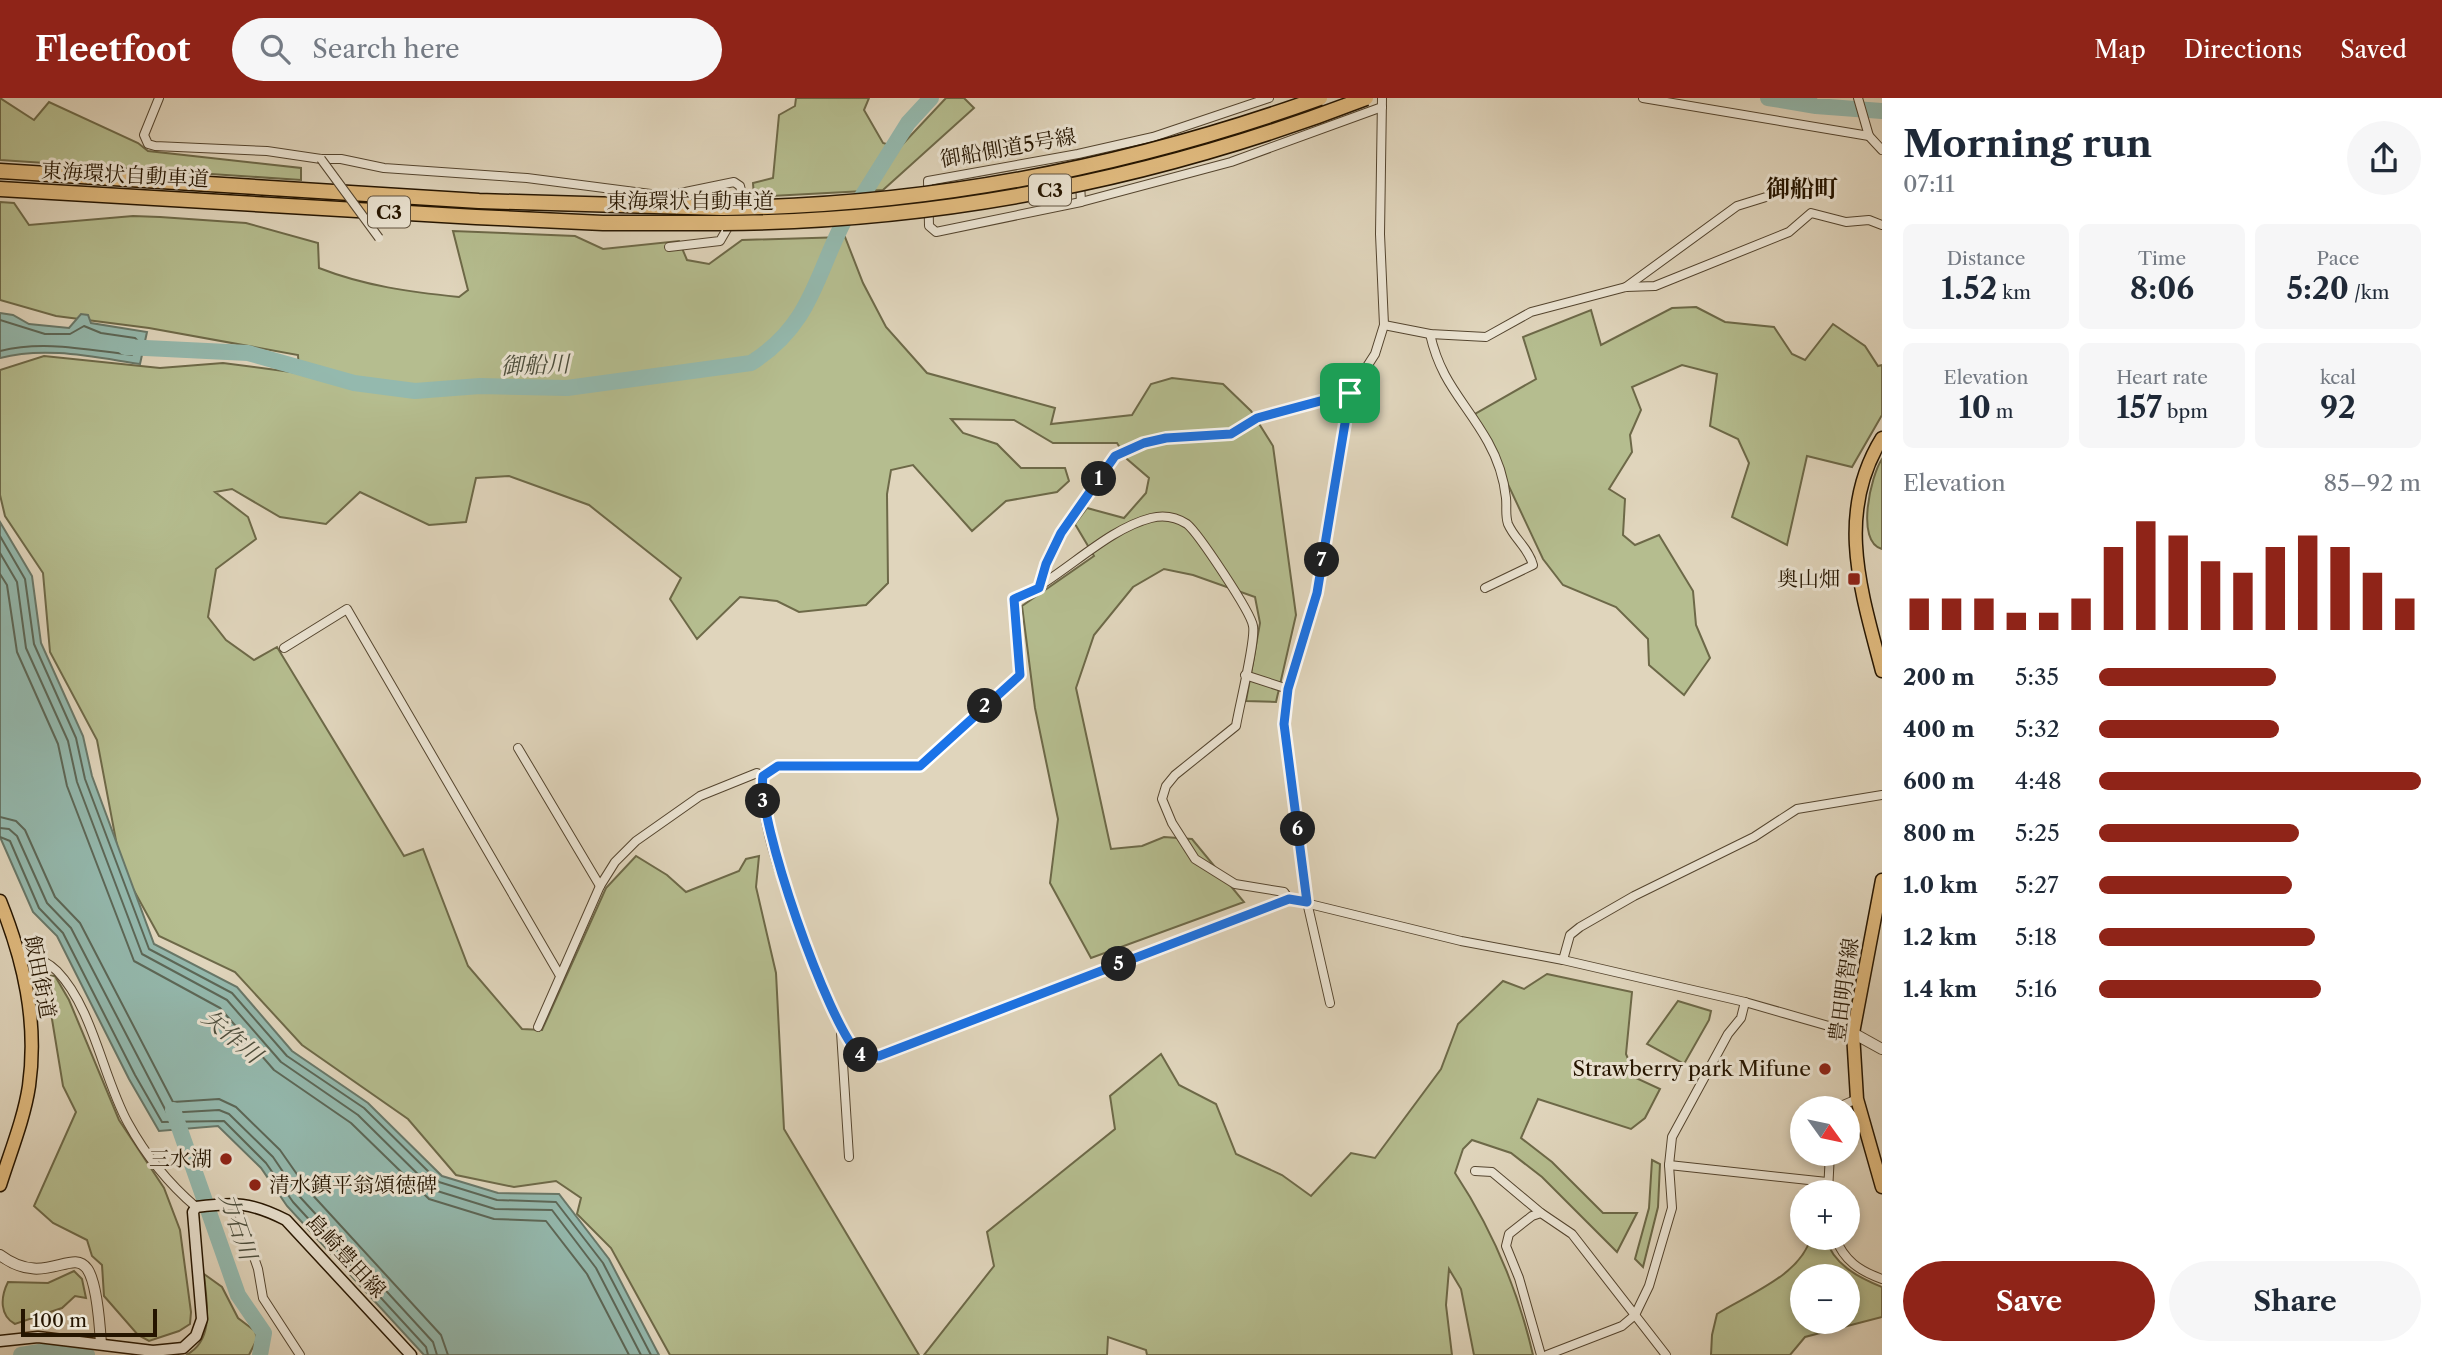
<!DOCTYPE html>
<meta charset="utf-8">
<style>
body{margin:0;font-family:"Libre Caslon Text","Noto Serif JP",serif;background:#f6f6f7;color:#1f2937;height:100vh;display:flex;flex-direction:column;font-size:26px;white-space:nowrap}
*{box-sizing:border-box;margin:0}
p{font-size:23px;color:#747a83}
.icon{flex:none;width:38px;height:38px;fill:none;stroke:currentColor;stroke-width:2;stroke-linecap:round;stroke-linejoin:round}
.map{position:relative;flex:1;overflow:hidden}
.details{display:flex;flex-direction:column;background:#fff;width:560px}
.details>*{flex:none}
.needle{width:46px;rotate:123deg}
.fabs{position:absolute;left:1790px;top:998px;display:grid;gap:14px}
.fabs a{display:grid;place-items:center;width:70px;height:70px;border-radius:50%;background:#fff;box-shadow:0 4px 10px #0003;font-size:35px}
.scale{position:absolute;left:21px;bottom:18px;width:136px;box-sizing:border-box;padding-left:7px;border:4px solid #251500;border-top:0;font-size:19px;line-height:24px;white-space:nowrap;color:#251500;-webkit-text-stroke:5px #ebe4d3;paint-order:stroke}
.pin{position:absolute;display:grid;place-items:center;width:60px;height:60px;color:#fff;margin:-30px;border-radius:14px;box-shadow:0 4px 10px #0006}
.km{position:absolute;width:35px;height:35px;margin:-18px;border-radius:50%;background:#222;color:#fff;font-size:19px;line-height:35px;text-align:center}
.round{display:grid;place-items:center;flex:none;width:74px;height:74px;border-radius:37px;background:#f6f6f7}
.summary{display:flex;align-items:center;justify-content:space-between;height:119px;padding:0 21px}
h1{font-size:38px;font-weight:700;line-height:52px}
.stats{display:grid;grid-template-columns:repeat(3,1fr);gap:10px;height:119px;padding:7px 21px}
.stats div{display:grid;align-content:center;border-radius:10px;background:#f6f6f7;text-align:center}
.stats b{font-size:30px;font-weight:700}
.stats small{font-size:19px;font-weight:400}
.stats p{font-size:19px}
.chart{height:196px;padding:14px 21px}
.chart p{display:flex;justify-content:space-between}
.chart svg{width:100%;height:126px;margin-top:7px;stroke:#8f2418;stroke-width:6}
.action{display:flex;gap:14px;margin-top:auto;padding:14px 21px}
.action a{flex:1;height:80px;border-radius:42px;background:#8f2418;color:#fff;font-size:28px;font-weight:700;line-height:80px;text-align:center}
.action a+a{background:#f6f6f7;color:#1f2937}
ul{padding:0 21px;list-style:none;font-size:23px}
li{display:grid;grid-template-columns:112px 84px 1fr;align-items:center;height:52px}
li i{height:18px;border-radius:9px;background:#8f2418}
header{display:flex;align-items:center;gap:42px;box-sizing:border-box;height:98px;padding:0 35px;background:#8f2418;color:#fff}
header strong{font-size:33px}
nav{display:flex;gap:38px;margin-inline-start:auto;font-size:24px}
.search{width:490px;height:63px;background:#f6f6f7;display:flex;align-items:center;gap:18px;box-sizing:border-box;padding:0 24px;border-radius:38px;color:#747a83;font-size:26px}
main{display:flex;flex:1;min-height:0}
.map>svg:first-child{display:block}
</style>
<header>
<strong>Fleetfoot</strong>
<div class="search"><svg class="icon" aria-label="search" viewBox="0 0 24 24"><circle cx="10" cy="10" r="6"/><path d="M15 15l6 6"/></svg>Search here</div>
<nav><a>Map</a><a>Directions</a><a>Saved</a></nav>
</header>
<main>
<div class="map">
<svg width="1882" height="1257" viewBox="0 0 1882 1257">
<rect width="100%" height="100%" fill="#e0d5bc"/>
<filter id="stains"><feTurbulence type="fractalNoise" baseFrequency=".00286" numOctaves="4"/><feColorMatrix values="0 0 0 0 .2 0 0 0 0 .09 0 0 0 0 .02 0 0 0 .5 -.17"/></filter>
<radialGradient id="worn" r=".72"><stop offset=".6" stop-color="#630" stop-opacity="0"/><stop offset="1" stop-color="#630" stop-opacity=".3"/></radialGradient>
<!-- green -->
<g fill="#b5bd8f" stroke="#6d6948" stroke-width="2" fill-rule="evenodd">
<path d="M 0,0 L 34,22 L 49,4 L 138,45 L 148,53 L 301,70 L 301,82 L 0,62 Z"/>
<path d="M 796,0 L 869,0 L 864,12 L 883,45 L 899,50 L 946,0 L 964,0 L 974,10 L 883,92 L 754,99 L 753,85 L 773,80 L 779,17 L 795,8 Z"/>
<path d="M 0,104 L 14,105 L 29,127 L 133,118 L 160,119 L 246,125 L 318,145 L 319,170 C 365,188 410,194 459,199 L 468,192 L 453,133 L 575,138 L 603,151 L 679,143 L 687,162 L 709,166 L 742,142 L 845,139 L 863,185 L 886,229 L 927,275 L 1055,310 L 1051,326 L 1132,317 L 1151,286 L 1172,280 L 1223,286 L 1251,313 L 1273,348 L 1296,517 L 1276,604 L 1246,603 L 1260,525 L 1255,499 L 1193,477 L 1164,471 L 1133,489 L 1094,537 L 1076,590 L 1111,751 L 1142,748 L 1164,739 L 1192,741 L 1244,804 L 1091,860 L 1050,785 L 1058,721 L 1035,610 L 1022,508 L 1094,458 L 1075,426 L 1087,410 L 1124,420 L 1146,395 L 1149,380 L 1127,361 L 1117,345 L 1053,345 L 1014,322 L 951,321 L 963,335 L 997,346 L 1021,370 L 1065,370 L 1069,383 L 1057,394 L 1006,403 L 972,433 L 913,367 L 891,372 L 887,396 L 888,485 L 866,507 L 799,514 L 777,503 L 740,499 L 697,541 L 670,501 L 681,480 L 589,407 L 509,378 L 476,380 L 466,424 L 429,427 L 360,394 L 326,426 L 280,419 L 232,391 L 215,394 L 248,419 L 256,441 L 216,471 L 208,519 L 226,542 L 254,562 L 277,549 L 404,758 L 423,751 L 468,868 L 522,931 L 542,932 L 606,790 L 636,758 L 667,777 L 686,794 L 739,773 L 746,761 L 759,758 L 756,789 L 776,875 L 784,1031 L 919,1257 L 670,1257 L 611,1150 L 577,1116 L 581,1100 L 556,1083 L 514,1089 L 456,1077 L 408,1021 L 302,947 L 235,874 L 159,838 L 121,769 L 97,642 L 50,554 L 43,475 L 5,418 L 0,397 L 0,272 L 44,258 L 160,270 L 223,265 L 299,275 L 298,257 L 149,230 L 56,218 L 0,202 Z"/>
<path d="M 1696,209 L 1725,224 L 1774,229 L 1792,256 L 1805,262 L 1833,226 L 1865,248 L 1878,268 L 1882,267 L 1882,317 L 1852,369 L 1807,358 L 1787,447 L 1732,419 L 1749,365 L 1738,341 L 1710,328 L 1717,276 L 1682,267 L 1632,289 L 1641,312 L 1630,337 L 1632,354 L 1609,391 L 1625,401 L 1623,437 L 1635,447 L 1659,437 L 1693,493 L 1696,527 L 1710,560 L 1684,597 L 1649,567 L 1648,541 L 1616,509 L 1563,487 L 1543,461 L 1475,316 L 1536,281 L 1523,239 L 1591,212 L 1601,247 L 1672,210 Z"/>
<path d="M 1882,361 L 1882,451 C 1855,444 1871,377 1882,361 Z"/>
<path d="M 1547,876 L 1632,894 L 1626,956 L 1636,980 L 1660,991 L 1645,1020 L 1631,1031 L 1538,1001 L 1521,1040 L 1552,1064 L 1603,1115 L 1637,1115 L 1617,1154 L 1542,1079 L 1511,1055 L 1472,1042 L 1463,1051 L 1455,1075 C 1492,1131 1518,1192 1533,1257 L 1474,1257 L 1461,1191 L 1449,1171 L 1446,1207 L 1452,1257 L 1147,1257 L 1146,1252 L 1108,1239 L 1107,1257 L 924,1257 L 994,1168 L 987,1134 L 1115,1031 L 1110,998 L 1161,956 L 1179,987 L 1216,1006 L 1236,1056 L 1282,1077 L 1311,1098 L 1351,1055 L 1375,1060 L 1441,971 L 1458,926 L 1503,883 L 1524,891 Z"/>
<path d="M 42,877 L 55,878 L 69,902 L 119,1022 L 164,1090 L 180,1132 L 191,1214 L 190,1226 L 179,1233 L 149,1243 L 138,1237 L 104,1198 L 102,1167 L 92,1158 L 87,1142 L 53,1125 L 34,1108 L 76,1014 L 63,988 L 49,903 L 40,885 Z"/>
<path d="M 1678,903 L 1711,913 L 1709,922 L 1684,966 L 1647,946 Z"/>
<path d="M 1652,1062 L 1660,1066 L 1658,1109 L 1643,1169 L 1635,1161 L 1649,1110 Z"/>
<path d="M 1811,1139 L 1825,1139 C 1833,1166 1857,1179 1882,1189 L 1882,1219 L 1805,1239 L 1790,1257 L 1711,1257 L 1712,1237 L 1717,1216 C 1749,1196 1801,1177 1811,1139 ZM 1802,1178 L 1848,1178 L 1848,1223 L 1802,1223 Z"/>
<path d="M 74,1173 L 82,1181 L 86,1200 L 75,1198 L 62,1210 L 15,1226 C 0,1218 0,1200 8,1184 L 48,1185 Z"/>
<path d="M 204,1176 L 222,1189 L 238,1220 L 255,1233 L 257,1241 L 249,1257 L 186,1257 C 216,1242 206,1203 204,1176 Z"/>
</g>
<!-- water -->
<g fill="#94b9ae" stroke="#687768" stroke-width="2">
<path d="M 0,215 L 13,217 L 29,226 L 69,230 L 81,216 L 88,217 L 91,225 L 147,234 L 140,266 C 93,259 46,248 0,260 Z"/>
<path d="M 0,424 L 32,478 L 41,545 L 83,638 L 92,678 L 154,846 L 237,889 L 292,953 L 368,1005 L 442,1078 L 498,1095 L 559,1096 L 609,1161 L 659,1257 L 424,1257 L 287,1108 L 261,1070 L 218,1028 L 159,1033 L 129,981 L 57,838 L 33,814 L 0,739 Z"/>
</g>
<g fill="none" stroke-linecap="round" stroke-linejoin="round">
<!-- shore -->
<g stroke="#5c6757" stroke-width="2">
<path d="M 0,222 L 45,236 L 70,236 L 84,228 L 101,235 L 135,240 L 138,243 L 132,257 C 87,252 44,242 0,253"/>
<path d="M 0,438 L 25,481 L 34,546 L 76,640 L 85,681 L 149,851 L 232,895 L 287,958 L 364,1010 L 439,1084 L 497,1102 L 556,1104 L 603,1165 L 651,1257"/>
<path d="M 0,455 L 17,484 L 26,550 L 68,643 L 77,684 L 142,856 L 227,902 L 281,964 L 358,1017 L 434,1092 L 495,1111 L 552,1112 L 596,1170 L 641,1257"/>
<path d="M 0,476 L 7,487 L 17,554 L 58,646 L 67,688 L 134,863 L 220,910 L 274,972 L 351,1025 L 429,1101 L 494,1121 L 546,1123 L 587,1176 L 629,1257"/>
<path d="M 0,719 L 16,723 L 25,732 L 55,799 L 80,825 L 173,1004 L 219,1001 L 236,1009 L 280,1052 L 308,1092 L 441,1237 L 448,1257"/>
<path d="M 0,730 L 9,731 L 17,738 L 47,805 L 71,830 L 167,1015 L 219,1012 L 229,1016 L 273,1059 L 300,1099 L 433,1244 L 437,1257"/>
<path d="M 0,739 L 10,743 L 39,810 L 63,835 L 135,977 L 162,1024 L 224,1023 L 266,1065 L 293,1104 L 426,1249 L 428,1257"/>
</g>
<!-- river -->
<g stroke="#94b9ae" stroke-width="16">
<path d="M 1768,0 L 1816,8 L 1882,13"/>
<path d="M 125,249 L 248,255 L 354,285 L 415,293 L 480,288 L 567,290 L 751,265 C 816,224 816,170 851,110 L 861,100 L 908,25 L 931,0"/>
<path d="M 173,1012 L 238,1197 L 264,1235 L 260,1257"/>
<path d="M 21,1257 L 58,1251 L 87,1257"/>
</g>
<!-- minor casing -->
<g stroke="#54452f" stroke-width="10">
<g id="minor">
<path d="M 159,0 L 144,37 L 148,46 L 155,48 L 267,53 L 321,61 L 341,61 L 384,70 L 527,80 L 666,98 L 734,84 L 740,88 L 742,97 L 736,112"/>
<path d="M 1269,0 L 1153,39 L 1078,56 L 928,83 L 929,128 L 936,134 L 1081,104 L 1231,64 L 1382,9"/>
<path d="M 1643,0 L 1869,38"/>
<path d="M 1858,0 L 1869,38 L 1882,52"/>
<path d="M 1079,66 L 1081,104"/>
<path d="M 669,149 L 720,143 L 731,124"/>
<path d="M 1626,189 L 1737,108 L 1766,99"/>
<path d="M 1384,227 L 1430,236 L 1486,239 L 1531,214 L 1626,189 L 1655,188 L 1789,134 L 1811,115 L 1846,124 L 1869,122 L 1882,127"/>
<path d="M 1430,236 C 1441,285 1465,303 1488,344 C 1497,360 1504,381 1506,400 C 1507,409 1505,417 1508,426 C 1515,442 1528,449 1533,467 L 1485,490"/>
<path d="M 1039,490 L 1046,466 L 1061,435 L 1115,358 L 1144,345 L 1166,340 L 1231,336 L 1257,320 L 1350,295"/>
<path d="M 284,550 L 347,511 L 559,876"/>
<path d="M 1245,577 L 1288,591"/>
<path d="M 518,650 L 600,788"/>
<path d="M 1289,801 L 1284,794 L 1235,786 L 1195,761 L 1172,725 L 1162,701 L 1166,688 L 1175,677 L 1236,628 C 1239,609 1256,542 1253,528 C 1251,514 1198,435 1187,426 C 1176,419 1163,417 1151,420 C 1104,432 1061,481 1015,501 L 1020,577 L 920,668 L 778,668 L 763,678 C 754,735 818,872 841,931 C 851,948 857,960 879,958 L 1289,801 L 1461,843 L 1563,862 L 1745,904 L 1853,935"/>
<path d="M 20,852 C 33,858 47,863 57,873 C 93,910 103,980 128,1025 C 145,1056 169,1086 196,1109"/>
<path d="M 1563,862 L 1570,837 L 1580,829 L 1634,798 L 1754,739 L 1797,711 L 1882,697"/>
<path d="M 1330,905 L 1307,804 L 1285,626 L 1288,591 L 1317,495 L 1350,295 L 1375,256 L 1384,227 L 1380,136 L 1382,0"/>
<path d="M 538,929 L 600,788 L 615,764 L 636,743 L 700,698 L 757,675 L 763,678"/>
<path d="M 841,934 L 849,1059"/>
<path d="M 1836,1010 L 1857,1001"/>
<path d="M 1669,1067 L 1827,1084"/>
<path d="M 1475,1073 L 1492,1074 L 1541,1115"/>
<path d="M 1828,1094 L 1830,1055"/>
<path d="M 235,1104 L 258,1171 L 263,1200 L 300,1257"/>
<path d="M 1835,1139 C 1844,1163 1860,1173 1882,1181"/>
<path d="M 1541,1257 L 1519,1180 L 1506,1148 L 1509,1136 L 1532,1118 L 1541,1115 L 1572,1136 L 1666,1257"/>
<path d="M 1547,1257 L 1622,1228 L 1635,1217 L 1649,1188 L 1672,1110 L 1669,1067 L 1672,1039 L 1728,936 L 1741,920 L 1745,904"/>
</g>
</g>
<!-- tertiary casing -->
<g stroke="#54452f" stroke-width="12">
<g id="tertiary">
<path d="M 1853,935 L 1882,951"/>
<path d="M 0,1157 C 64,1205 92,1099 101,1246"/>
</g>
</g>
<!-- secondary casing -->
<g stroke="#251500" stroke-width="13">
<path id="secondary" d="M 0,1243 L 38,1239 L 153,1253 L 183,1250 L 196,1238 L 202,1221 L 193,1114 L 196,1109 C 235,1104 251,1104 286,1122 L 411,1257"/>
</g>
<!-- primary casing -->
<g stroke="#251500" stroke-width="15">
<g id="primary">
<path d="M 1882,340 C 1835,416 1861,493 1882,573"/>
<path d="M 1882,782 L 1853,935 L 1857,1001 L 1882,1089"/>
</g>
</g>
<!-- trunk casing -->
<g stroke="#251500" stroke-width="15">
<path id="trunk" d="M 0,803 C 24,863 38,923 29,988 C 24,1021 10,1055 0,1087"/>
</g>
<!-- motorway casing -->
<g stroke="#251500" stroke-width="17">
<g id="motorway">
<path d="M 0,73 L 479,103 L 723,110"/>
<path d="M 0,91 L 476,119 L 603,125 L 723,125"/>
</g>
</g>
<!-- minor -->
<use href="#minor" stroke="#ebe4d3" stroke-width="8"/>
<!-- tertiary -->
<use href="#tertiary" stroke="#ebe4d3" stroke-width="10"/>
<!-- secondary -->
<use href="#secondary" stroke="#ebe4d3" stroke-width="10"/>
<!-- primary -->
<use href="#primary" stroke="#e0ba7e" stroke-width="12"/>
<!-- trunk -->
<use href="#trunk" stroke="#e0ba7e" stroke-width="12"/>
<!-- motorway -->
<use href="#motorway" stroke="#e0ba7e" stroke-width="14"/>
<!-- minor-bridge casing -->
<g stroke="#54452f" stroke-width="10" stroke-linecap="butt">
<path id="minor-bridge" d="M 321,61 L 379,140"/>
</g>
<!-- motorway-bridge casing -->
<g stroke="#251500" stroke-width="17" stroke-linecap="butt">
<g id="motorway-bridge">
<path d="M 723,110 C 928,108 1128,69 1320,0"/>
<path d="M 723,125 C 943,123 1160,80 1366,0"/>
</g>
</g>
<!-- minor-bridge -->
<use href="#minor-bridge" stroke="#ebe4d3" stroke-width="8"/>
<!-- motorway-bridge -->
<use href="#motorway-bridge" stroke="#e0ba7e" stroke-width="14"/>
</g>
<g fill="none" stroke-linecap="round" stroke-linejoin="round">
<!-- route casing -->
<g stroke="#fff" stroke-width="14">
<path id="route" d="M 1350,295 L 1317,495 L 1288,591 L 1284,626 L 1307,804 L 1289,801 L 879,958 L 859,956 C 828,926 756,720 763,678 L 778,668 L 920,668 L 1020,577 L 1014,501 L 1039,490 L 1046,466 L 1061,435 L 1115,358 L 1144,345 L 1166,340 L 1231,336 L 1257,320 Z"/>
</g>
<!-- route -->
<use href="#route" stroke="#1a73e8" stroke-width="9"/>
</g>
<!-- markers -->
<g fill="#8f2418" stroke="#ebe4d3" stroke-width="2.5">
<rect x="1847" y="474" width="14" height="14" rx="3.5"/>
<circle cx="1825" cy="971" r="7"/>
<circle cx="226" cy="1061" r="7"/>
<circle cx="255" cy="1087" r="7"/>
</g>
<g text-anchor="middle" stroke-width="6" stroke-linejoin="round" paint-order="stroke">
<!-- shield labels -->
<g fill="#ebe4d3" stroke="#60533f" stroke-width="2">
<rect x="1029" y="76.5" width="42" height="31" rx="5"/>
<rect x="368" y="98.5" width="42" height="31" rx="5"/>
</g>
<g font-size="19" font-weight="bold" fill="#251500">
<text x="1050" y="99">C3</text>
<text x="389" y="121">C3</text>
</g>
<!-- street labels -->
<g font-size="21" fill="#251500" stroke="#ebe4d3">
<text transform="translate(1008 50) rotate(-10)" y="7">御船側道5号線</text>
<text transform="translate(125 77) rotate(3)" y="7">東海環状自動車道</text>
<text x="690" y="110">東海環状自動車道</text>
<text transform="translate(40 879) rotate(79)" y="7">飯田街道</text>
<text transform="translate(1844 892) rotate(-82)" y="7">豊田明智線</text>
<text transform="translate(346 1158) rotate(47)" y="7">島崎豊田線</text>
</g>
<!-- poi labels -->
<g font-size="21" fill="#251500" stroke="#ebe4d3" text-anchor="end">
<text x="1840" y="488">奥山畑</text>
<text x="1811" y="978">Strawberry park Mifune</text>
<text x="212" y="1068">三水湖</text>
<text x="269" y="1094" text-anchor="start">清水鎮平翁頌徳碑</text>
</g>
<!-- water labels -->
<g font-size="23" font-style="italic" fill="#4c4e3d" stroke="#ebe4d3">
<text transform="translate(535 267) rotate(-2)" y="8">御船川</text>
<text transform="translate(232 938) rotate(40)" y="8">矢作川</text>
<text transform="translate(238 1128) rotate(71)" y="8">力石川</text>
</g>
<!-- quarter labels -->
<g font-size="24" font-weight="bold" fill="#251500" stroke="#ebe4d3">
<text x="1802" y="99">御船町</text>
</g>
</g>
<rect width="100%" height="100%" filter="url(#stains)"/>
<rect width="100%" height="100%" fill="url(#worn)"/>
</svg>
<div class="fabs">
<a><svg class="needle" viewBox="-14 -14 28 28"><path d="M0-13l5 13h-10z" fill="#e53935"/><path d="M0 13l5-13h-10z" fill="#747a83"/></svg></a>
<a>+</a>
<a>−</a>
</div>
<div class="scale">100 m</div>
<div class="pin" style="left:1350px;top:295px;background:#1e9e55"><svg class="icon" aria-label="arrive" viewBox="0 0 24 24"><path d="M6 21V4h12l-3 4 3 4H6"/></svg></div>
<b class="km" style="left:1099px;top:381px">1</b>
<b class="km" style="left:985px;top:608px">2</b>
<b class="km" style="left:763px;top:703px">3</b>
<b class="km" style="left:861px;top:957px">4</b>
<b class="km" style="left:1119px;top:866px">5</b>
<b class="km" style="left:1298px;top:731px">6</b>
<b class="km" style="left:1322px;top:462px">7</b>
</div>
<section class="details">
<div class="summary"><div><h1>Morning run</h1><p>07:11</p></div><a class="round"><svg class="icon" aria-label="share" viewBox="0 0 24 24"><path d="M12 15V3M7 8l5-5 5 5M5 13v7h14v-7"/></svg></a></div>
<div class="stats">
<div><p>Distance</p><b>1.52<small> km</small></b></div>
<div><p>Time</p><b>8:06</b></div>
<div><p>Pace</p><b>5:20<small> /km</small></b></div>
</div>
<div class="stats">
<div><p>Elevation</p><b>10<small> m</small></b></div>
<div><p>Heart rate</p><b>157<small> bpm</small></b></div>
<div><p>kcal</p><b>92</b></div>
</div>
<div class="chart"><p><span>Elevation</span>85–92 m</p>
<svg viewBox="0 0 160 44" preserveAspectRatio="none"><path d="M5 44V33M15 44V33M25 44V33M35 44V38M45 44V38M55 44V33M65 44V15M75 44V6M85 44V11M95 44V20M105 44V24M115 44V15M125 44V11M135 44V15M145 44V24M155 44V33"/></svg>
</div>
<ul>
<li><b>200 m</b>5:35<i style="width:55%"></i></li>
<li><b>400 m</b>5:32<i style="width:56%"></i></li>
<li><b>600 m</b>4:48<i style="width:100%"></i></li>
<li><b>800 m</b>5:25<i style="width:62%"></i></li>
<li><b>1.0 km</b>5:27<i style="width:60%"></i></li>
<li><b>1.2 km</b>5:18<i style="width:67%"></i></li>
<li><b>1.4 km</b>5:16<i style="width:69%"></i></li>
</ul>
<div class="action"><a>Save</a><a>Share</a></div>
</section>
</main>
